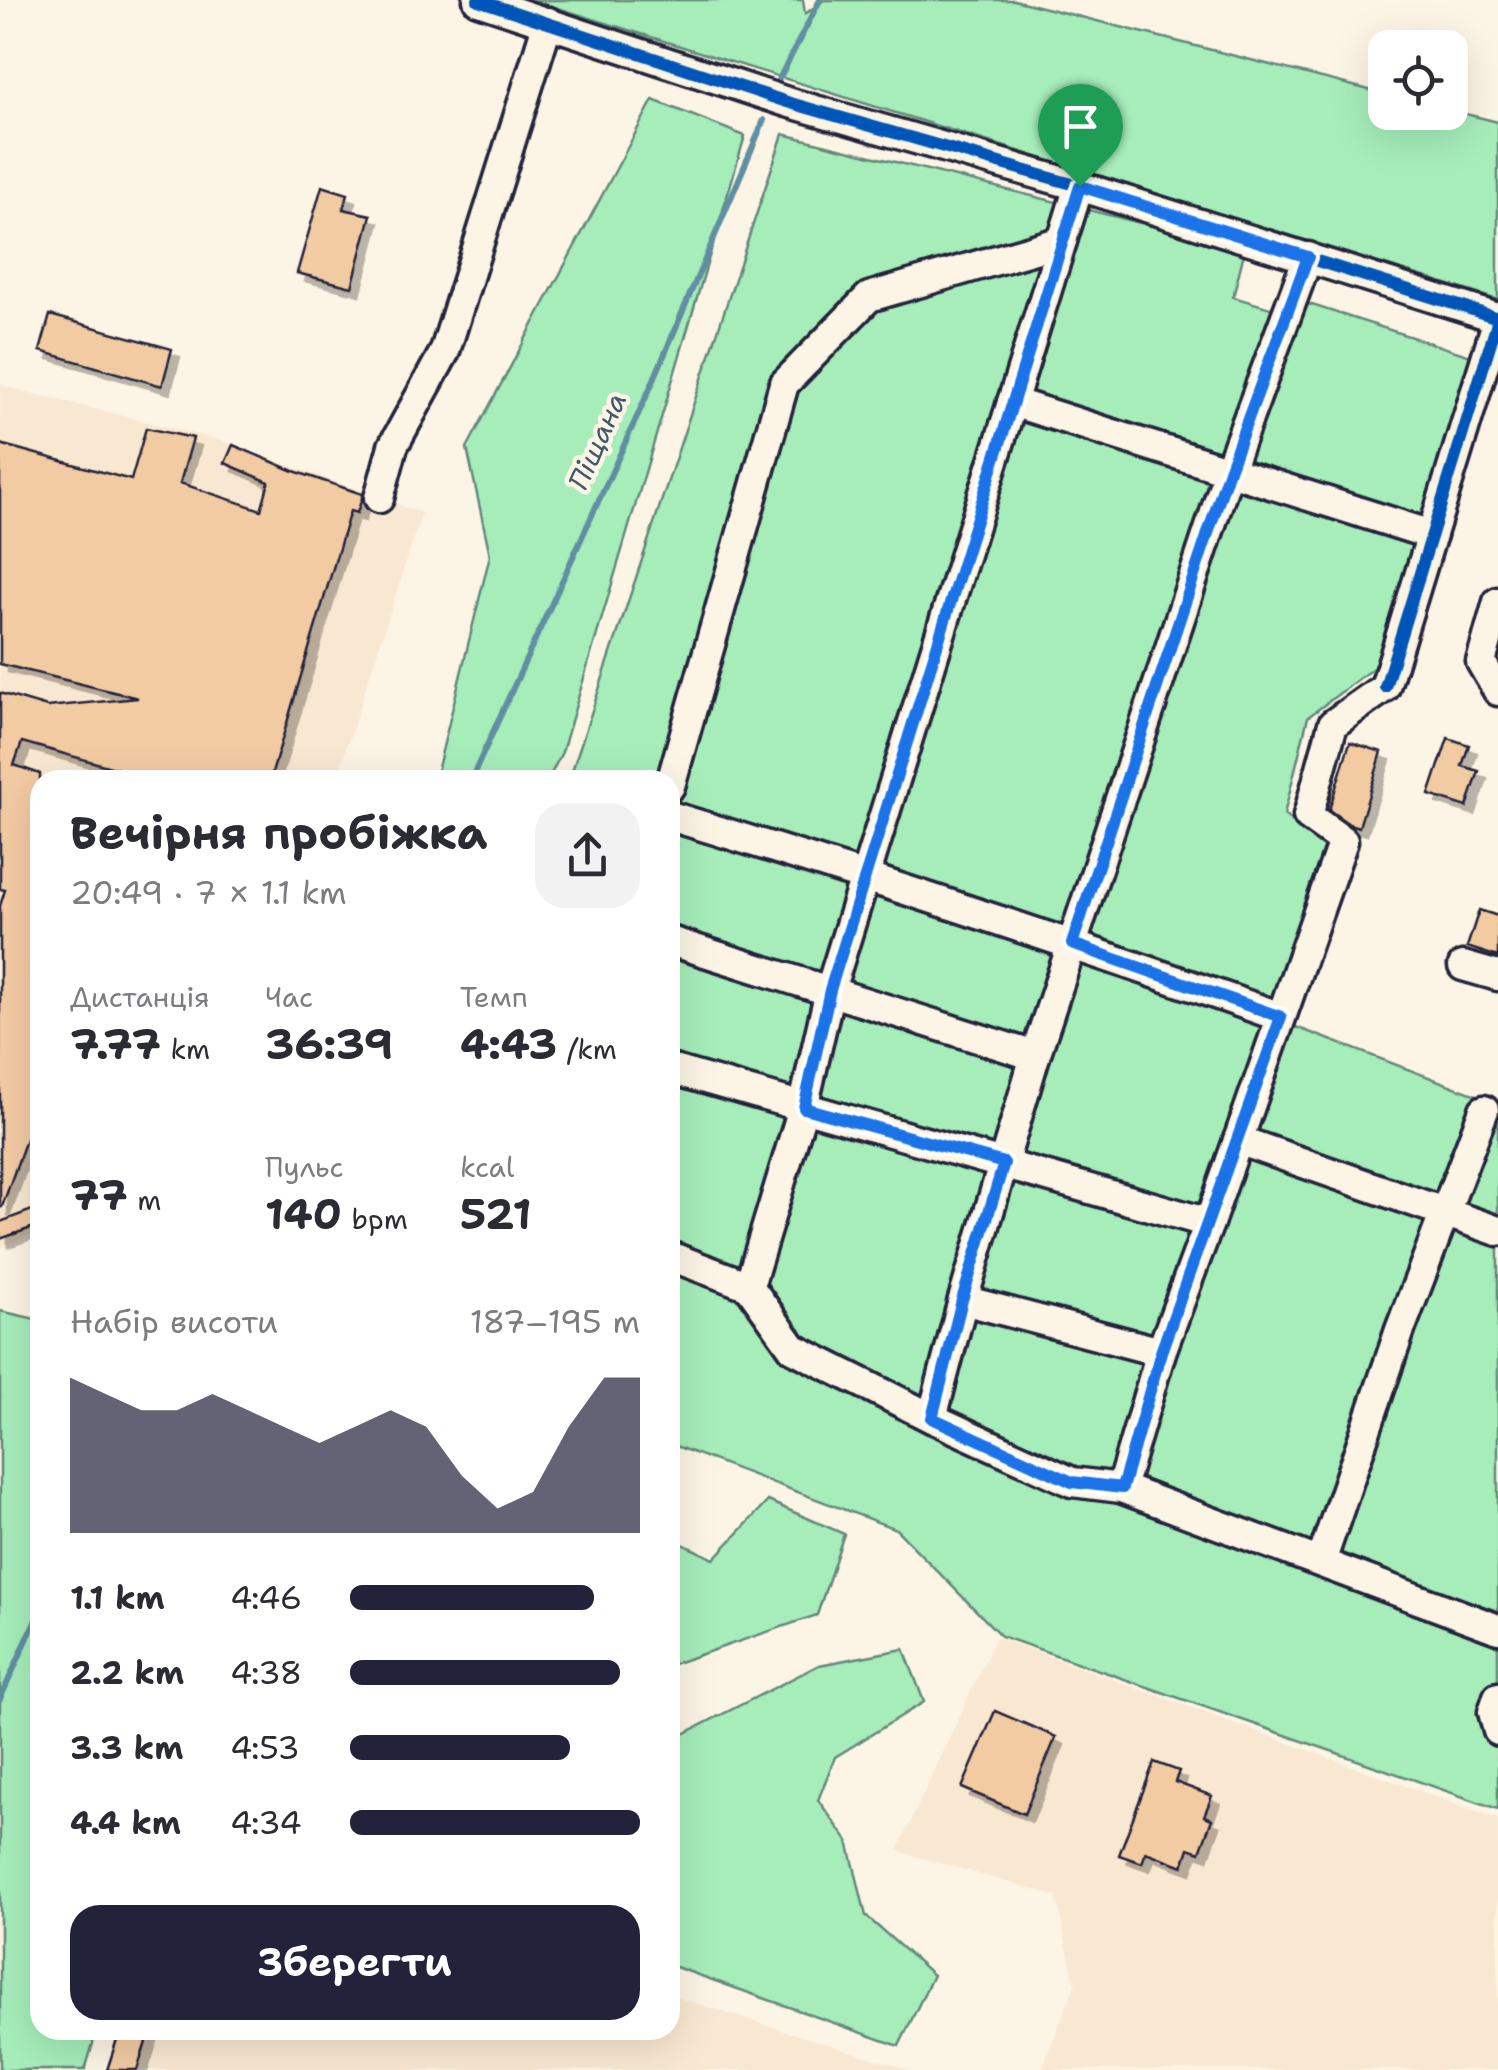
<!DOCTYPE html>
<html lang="uk">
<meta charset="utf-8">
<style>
body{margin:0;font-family:"Shantell Sans",sans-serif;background:#f2f2f3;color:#2b2b33;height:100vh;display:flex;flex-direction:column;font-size:38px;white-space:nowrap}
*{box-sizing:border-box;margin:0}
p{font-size:32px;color:#7c7c81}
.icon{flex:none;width:55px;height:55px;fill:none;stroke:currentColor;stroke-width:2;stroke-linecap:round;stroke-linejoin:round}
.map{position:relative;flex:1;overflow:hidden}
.sheet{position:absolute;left:30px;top:770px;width:650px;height:1270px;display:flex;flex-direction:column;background:#fff;border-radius:30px;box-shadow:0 10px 40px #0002}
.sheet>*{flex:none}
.fabs{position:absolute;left:1368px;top:30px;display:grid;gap:20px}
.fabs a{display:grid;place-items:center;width:100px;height:100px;border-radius:20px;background:#fff;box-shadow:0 10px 40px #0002;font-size:50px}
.pin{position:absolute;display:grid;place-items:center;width:85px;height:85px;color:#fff;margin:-102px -42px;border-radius:50% 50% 50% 0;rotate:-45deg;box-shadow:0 0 10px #0007}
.pin .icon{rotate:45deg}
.round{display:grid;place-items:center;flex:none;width:105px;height:105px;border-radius:30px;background:#f2f2f3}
.head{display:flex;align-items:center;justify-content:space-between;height:170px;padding:0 40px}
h1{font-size:45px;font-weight:700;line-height:75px}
.metrics{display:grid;grid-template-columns:repeat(3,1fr);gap:15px;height:170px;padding:10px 40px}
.metrics div{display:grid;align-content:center}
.metrics b{font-size:42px;font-weight:700}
.metrics small{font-size:28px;font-weight:400}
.metrics p{font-size:28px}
.chart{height:280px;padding:20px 40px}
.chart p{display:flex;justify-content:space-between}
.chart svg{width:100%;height:180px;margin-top:10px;fill:#22223b;opacity:.7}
.cta{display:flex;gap:20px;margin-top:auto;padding:20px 40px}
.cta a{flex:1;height:115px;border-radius:30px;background:#22223b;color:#fff;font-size:40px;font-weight:700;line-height:115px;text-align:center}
ul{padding:0 40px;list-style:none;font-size:32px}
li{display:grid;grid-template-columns:160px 120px 1fr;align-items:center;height:75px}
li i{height:25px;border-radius:12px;background:#22223b}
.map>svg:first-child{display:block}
</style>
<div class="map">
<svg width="1498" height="2070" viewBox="0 0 1498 2070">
<defs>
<filter id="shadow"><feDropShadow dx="8" dy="8" stdDeviation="0" flood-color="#0004"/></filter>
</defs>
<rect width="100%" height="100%" fill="#fcf5e5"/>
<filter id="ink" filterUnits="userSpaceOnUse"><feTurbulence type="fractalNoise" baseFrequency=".01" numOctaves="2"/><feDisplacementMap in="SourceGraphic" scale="20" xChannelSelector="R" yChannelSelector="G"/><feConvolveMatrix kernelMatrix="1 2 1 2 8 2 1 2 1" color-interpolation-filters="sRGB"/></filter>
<g filter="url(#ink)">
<!-- built -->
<g fill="#f9e8d1">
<path d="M 0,385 L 219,440 L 422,513 L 336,780 L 40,780 L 40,1232 L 0,1246 Z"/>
<path d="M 996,1637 L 1498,1819 L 1498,2070 L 1041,2070 L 1075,1985 L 1056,1896 L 897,1851 Z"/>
<path d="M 670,1995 L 911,2070 L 106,2070 L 118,2030 L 670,2030 Z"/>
</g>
<!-- green -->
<g fill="#a6edba" stroke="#64887a" stroke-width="2.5">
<path d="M 532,0 L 803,0 L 805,14 L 824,0 L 1014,0 L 1385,94 L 1385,112 L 1450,112 L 1450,110 L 1498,122 L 1498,300 Z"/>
<path d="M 653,100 L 745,136 L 562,752 L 548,780 L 435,780 L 490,555 L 467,448 Z"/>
<path d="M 783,134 L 1245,249 L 1233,297 L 1301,317 L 1306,303 L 1471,356 L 1377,665 L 1308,717 L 1284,815 L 1327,849 L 1269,1017 L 1498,1103 L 1498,1809 L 1001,1636 L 896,1529 L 670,1444 L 670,780 L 569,780 Z"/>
<path d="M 0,1311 L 40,1320 L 40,2030 L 97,2030 L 85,2070 L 0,2070 Z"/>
<path d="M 768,1501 L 844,1534 L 817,1615 L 670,1665 L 670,1538 L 714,1559 Z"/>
<path d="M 904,1649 L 924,1702 L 835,1757 L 818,1800 L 848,1841 L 866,1916 L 933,1975 L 899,2046 L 670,1965 L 670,1741 L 819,1665 Z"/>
</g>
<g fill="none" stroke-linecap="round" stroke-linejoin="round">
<!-- stream -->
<g stroke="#608fa2" stroke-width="6">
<path d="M 778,81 L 820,0"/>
<path d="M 471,780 L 652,384 L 764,120"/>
<path d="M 0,1699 L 40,1611"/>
</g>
</g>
<!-- building -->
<g fill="#f3cba3" stroke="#22223b" stroke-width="2.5" filter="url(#shadow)">
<path d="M 322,186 L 348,194 L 343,209 L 371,215 L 352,287 L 297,273 Z"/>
<path d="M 50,315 L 172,349 L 162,386 L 40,351 Z"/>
<path d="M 146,428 L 193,438 L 180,483 L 261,510 L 269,482 L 225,463 L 233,445 L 294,471 L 362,494 L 362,498 L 357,513 L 350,511 L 270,780 L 157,780 L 22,742 L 14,765 L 40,774 L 40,1100 L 2,1207 L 0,1207 L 0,906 L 5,890 L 0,889 L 0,693 L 47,707 L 138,698 L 0,664 L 0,444 L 131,480 Z"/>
<path d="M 1448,738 L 1469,745 L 1462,766 L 1479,771 L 1467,807 L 1429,795 Z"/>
<path d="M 1350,742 L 1382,752 L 1359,827 L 1349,824 L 1329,810 Z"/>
<path d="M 1479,910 L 1498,916 L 1498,957 L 1467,947 Z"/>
<path d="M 40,1207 L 40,1225 L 0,1239 L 0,1222 Z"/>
<path d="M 995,1711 L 1056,1737 L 1024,1814 L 962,1788 Z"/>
<path d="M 1154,1762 L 1179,1771 L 1175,1782 L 1212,1796 L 1204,1816 L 1212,1819 L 1200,1852 L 1189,1848 L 1183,1866 L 1146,1852 L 1142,1863 L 1119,1855 Z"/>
<path d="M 120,2030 L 150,2030 L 137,2070 L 107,2070 Z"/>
</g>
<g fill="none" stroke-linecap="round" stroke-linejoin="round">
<!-- minor casing -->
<g stroke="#22223b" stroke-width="35">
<g id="minor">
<path d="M 478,0 L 787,102 L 1079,186 L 1498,318"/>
<path d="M 1498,319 L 1385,687 L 1333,724 L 1308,816 L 1343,841 L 1209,1223 L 1161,1352 L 1121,1488 L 1498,1629"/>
<path d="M 1012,402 L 1432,535"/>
<path d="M 379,498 L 393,446 L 445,351 L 548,22"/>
<path d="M 1498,602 L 1481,662 L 1498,691"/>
<path d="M 670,786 L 784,384 L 869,297 L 1062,241"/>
<path d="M 670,816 C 875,878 1079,946 1281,1017"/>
<path d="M 670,941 L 1035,1056"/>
<path d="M 1463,966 L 1498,976"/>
<path d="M 670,1069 L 1209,1223"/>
<path d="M 1238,1140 L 1498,1231"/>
<path d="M 670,1256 L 749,1286 L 793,1348 L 932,1418"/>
<path d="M 749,1286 L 803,1108 L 830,990 L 1079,186"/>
<path d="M 963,1300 L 1161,1352"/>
<path d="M 1121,1488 L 1072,1482 L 932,1418 L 963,1300 L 1035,1056 L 1229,470 L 1308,257"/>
<path d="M 1321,1562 L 1400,1330 L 1484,1110"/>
<path d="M 1498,1697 L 1493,1712 L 1498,1731"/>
</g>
</g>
<!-- minor -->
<use href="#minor" stroke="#fcf5e5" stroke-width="28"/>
<!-- cycleway casing -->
<g stroke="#fcf5e5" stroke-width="19">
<g id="cycleway">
<path d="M 478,0 L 787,102 L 1079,186 L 1498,318"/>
<path d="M 1385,687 L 1498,319"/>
</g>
</g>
<!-- cycleway -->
<use href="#cycleway" stroke="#0057b8" stroke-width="12"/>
</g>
</g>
<g fill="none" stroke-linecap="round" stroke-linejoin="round" filter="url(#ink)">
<!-- route casing -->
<g stroke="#fff" stroke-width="20">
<path id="route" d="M 1080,186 L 1308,257 L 1229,470 L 1072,944 L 1281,1017 L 1161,1352 L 1122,1488 L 1072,1482 L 932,1418 L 962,1300 L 1004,1163 L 804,1108 L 830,990 Z"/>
</g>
<!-- route -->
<use href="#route" stroke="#1a73e8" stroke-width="12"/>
</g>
<g text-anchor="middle" stroke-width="9" stroke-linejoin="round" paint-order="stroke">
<!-- water labels -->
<g font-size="28" font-style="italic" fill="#41586f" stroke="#fcf5e5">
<text transform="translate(597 441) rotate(-66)" y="10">Піщана</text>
</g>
</g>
</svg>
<div class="fabs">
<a><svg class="icon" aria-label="locate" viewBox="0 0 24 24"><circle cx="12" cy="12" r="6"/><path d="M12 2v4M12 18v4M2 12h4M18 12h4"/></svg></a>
</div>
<div class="pin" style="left:1080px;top:186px;background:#1e9e55"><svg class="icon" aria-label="arrive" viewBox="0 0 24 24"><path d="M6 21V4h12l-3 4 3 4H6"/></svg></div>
<section class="sheet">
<div class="head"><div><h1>Вечірня пробіжка</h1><p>20:49 · 7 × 1.1 km</p></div><a class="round"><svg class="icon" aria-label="share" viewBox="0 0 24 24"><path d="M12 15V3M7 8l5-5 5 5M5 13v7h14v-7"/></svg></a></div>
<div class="metrics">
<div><p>Дистанція</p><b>7.77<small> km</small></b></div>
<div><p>Час</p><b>36:39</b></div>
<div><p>Темп</p><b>4:43<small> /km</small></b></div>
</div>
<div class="metrics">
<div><b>77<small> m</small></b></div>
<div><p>Пульс</p><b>140<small> bpm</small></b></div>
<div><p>kcal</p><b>521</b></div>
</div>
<div class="chart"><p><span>Набір висоти</span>187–195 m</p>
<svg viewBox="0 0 160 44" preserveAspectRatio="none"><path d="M0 44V6L10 10L20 14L30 14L40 10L50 14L60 18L70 22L80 18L90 14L100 18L110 30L120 38L130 34L140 18L150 6L160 6V44z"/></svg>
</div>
<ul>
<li><b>1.1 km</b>4:46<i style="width:84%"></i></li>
<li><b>2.2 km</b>4:38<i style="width:93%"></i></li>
<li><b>3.3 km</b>4:53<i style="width:76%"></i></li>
<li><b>4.4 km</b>4:34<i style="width:100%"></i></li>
</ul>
<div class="cta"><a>Зберегти</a></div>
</section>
</div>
